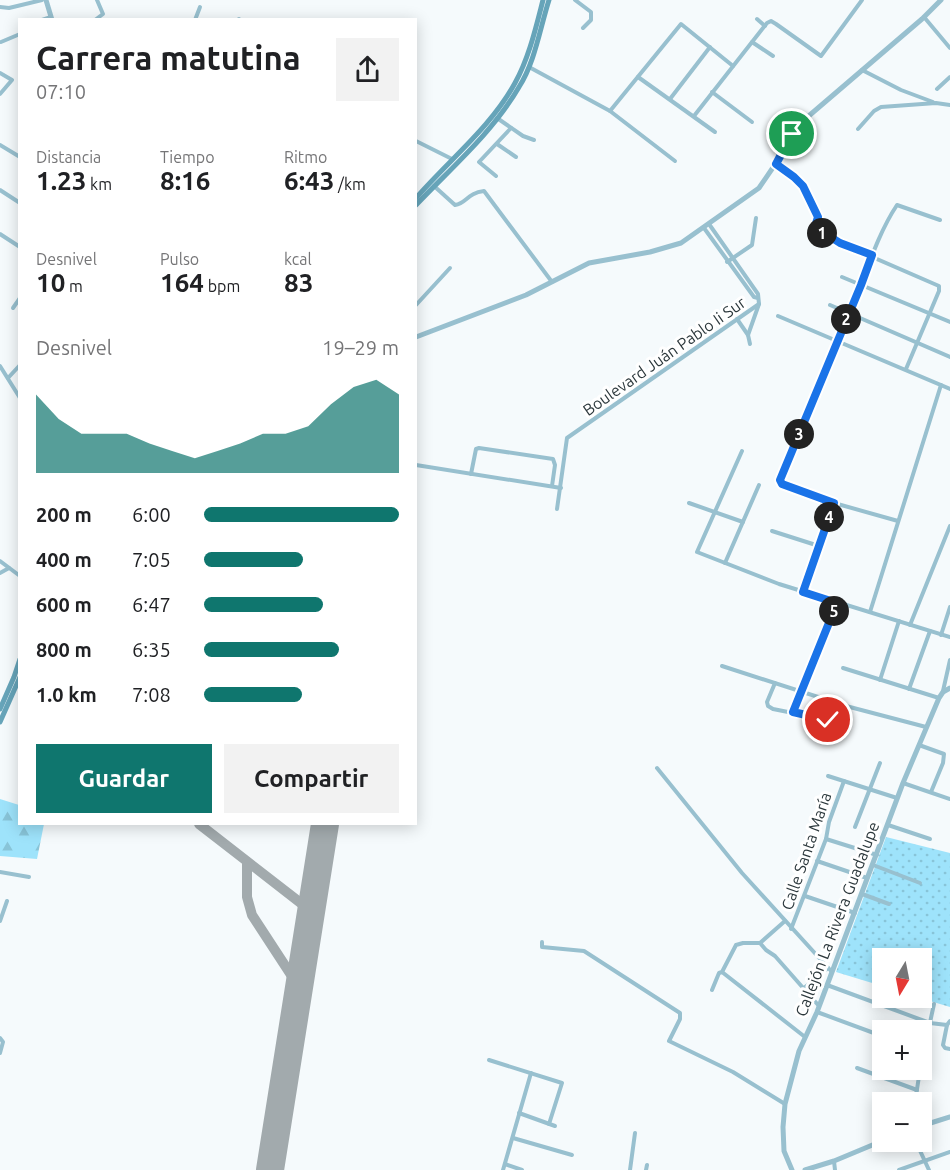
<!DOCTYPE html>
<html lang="es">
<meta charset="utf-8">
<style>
body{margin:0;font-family:Ubuntu,sans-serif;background:#f2f2f2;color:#202124;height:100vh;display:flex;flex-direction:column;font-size:22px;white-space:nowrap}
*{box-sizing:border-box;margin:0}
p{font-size:20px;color:#757577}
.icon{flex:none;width:33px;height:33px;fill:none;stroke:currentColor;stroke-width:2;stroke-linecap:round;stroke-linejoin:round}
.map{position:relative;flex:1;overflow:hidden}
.drawer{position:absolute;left:18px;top:18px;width:399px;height:807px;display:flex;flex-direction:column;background:#fff;border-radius:0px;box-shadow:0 3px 15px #0003}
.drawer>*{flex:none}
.needle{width:39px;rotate:190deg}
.buttons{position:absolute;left:872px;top:948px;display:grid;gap:12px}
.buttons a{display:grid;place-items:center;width:60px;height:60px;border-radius:0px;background:#fff;box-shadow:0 3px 15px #0003;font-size:30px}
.pin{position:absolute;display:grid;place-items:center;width:51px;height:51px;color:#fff;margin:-26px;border:3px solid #fff;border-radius:50%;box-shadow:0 2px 6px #0007}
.km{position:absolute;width:30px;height:30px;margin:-15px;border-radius:50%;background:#222;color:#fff;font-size:16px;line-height:30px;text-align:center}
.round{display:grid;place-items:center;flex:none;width:63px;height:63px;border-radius:0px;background:#f2f2f2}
.head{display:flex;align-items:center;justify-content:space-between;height:102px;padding:0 18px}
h1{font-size:33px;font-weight:700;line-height:45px}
.metrics{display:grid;grid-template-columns:repeat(3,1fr);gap:9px;height:102px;padding:6px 18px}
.metrics div{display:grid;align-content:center}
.metrics b{font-size:26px;font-weight:700}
.metrics small{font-size:16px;font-weight:400}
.metrics p{font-size:16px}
.chart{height:168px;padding:12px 18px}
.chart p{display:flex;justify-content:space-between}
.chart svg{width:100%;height:108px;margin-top:6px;fill:#0f766e;opacity:.7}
.cta{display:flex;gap:12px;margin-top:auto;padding:12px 18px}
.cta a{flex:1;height:69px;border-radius:0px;background:#0f766e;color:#fff;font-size:24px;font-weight:700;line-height:69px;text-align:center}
.cta a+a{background:#f2f2f2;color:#202124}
ul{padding:0 18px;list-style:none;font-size:20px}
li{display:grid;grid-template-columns:96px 72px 1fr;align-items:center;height:45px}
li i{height:15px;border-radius:8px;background:#0f766e}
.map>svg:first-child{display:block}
</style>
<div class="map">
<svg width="950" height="1170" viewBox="0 0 950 1170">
<defs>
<pattern id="grass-dots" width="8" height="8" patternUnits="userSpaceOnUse" patternTransform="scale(1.5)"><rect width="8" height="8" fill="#9ee3fb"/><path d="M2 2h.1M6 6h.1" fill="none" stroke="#88c4d8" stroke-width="1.8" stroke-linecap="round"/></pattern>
<pattern id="forest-firs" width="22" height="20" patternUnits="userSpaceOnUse" patternTransform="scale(1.5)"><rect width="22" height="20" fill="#9ee3fb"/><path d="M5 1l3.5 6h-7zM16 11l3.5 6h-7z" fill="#88c4d8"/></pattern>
</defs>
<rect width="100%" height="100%" fill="#f5fafc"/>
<!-- grass -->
<path fill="url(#grass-dots)" d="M 886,837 L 950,853 L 950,1007 L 920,998 L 921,958 L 882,958 L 882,986 L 836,972 Z"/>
<!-- forest -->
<path fill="url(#forest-firs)" d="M 0,799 L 19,805 L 20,824 L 44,824 L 37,859 L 0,856 Z"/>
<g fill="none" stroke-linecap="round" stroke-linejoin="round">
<!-- taxiway -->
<g stroke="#a2aaad" stroke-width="10">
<path d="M 199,824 L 311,911"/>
<path d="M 247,862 L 247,897 L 252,915 L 299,987"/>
</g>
<!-- runway -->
<path stroke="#a2aaad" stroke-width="28" d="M 270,1170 L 325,824"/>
<!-- minor -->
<g stroke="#98c0cf" stroke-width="4">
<path d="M 575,0 L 591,12 L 591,20 L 583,28"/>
<path d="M 0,7 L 9,8 L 42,0"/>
<path d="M 924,17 L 950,48"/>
<path d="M 757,19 L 765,26"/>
<path d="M 42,20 L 51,17"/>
<path d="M 95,20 L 103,14 L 97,0"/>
<path d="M 195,20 L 200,7"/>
<path d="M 238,20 L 239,19"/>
<path d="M 1,42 L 20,34"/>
<path d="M 752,42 L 773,56"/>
<path d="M 529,67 L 610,111 L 675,161"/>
<path d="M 862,70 L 901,90 L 933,102"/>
<path d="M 0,73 L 12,80 L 0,94"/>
<path d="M 638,77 L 715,132"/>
<path d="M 937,89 L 950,77"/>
<path d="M 712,92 L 752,122"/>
<path d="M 670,99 L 710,47"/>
<path d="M 610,111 L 681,24 L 733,66"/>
<path d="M 694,116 L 767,23 L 771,21 L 776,24 L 821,56 L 862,0"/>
<path d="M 497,118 L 523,136 L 534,140"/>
<path d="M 858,129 L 874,111 L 881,107 L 936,103 L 950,105"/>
<path d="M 416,141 L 452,159"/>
<path d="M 497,144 L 516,157"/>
<path d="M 0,145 L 20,157"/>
<path d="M 775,164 L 794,177 L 803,186 L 818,217 L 815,227 L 840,243 L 939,286 L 939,291 L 906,369"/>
<path d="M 496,176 L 479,162 L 511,128"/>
<path d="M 434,186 L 455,205 C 467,203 467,193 484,191 L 552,282"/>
<path d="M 0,190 L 20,203"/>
<path d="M 709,224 L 758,294 L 759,304 L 748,335"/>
<path d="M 704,228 L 754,297 L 758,298"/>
<path d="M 0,234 L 20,247"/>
<path d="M 727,262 L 752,245 L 756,218"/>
<path d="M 842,277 L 950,322"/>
<path d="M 416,305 L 450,268"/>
<path d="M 830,305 L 950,357"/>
<path d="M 13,308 L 20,298"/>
<path d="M 778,316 L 950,389"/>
<path d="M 737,319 L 748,335 L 750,344"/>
<path d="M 0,366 L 20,398"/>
<path d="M 8,378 L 20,365"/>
<path d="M 742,451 L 697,552 L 779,584 L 950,637"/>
<path d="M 416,465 L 561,488"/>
<path d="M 471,474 L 476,449 L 479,448 L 553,459 L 555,465 L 552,486"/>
<path d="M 689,503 L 743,522"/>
<path d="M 557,509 L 567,438 L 759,304"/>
<path d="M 898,521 L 834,503 L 782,484 L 780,480 L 861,285 C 871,258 881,229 897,205 L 940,220"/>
<path d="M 772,531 L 819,546"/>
<path d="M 0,561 L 20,576"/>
<path d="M 725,563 L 759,485"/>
<path d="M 0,573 L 9,568"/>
<path d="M 803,592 L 834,503"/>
<path d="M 870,612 L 941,385"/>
<path d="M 910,625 L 950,526"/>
<path d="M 941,635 L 950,607"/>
<path d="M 722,666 L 846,706 L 926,727"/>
<path d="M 843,668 L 939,698"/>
<path d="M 880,680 L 899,621"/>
<path d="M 775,683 L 767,702 L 768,706 L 773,709 L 828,720 L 846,728"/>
<path d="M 909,689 L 930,631"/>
<path d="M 943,691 L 950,660"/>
<path d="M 793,712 L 837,603"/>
<path d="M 919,745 L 944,754 L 943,763 L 931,792"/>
<path d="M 657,768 L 742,873 L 832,972"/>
<path d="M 828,776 L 897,798"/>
<path d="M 903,783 L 950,799"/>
<path d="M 888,825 L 930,839"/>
<path d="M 855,827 L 880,763"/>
<path d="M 826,839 L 877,855"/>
<path d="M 817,861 L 867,878"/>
<path d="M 873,865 L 920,883"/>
<path d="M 0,872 L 29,877"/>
<path d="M 862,894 L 889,904"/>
<path d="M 805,896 L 855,913"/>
<path d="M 0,921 L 7,901"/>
<path d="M 791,929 L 826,839 L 829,822 L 844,781"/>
<path d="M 542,942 L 542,947 L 584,951 L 680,1013 L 680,1019 L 669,1041 L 733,1072 L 785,1104"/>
<path d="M 760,943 L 766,950 L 775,956 L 819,1006"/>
<path d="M 722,972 L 805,1037"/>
<path d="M 827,985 L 930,1023 L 947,1025"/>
<path d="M 804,988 L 828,968"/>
<path d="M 712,990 L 719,973 L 722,972 L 736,945 L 743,943 L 760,943 L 785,921"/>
<path d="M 813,998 L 817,977"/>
<path d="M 817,1012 L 882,1036"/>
<path d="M 950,1021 L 947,1025 L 943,1045 L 945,1048 L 950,1049"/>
<path d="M 0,1038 L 3,1042 L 0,1053"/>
<path d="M 489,1060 L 562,1083 L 549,1124"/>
<path d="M 921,1064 L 934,1004"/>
<path d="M 857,1068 L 917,1090"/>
<path d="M 915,1102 L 920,1070"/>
<path d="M 519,1113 L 555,1126"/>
<path d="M 513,1138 L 572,1155"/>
<path d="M 916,1142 L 929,1170"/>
<path d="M 834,1161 L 835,1170"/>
<path d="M 505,1164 L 522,1170"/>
<path d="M 503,1170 L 531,1073"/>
<path d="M 630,1170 L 635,1133"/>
<path d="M 646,1170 L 647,1165"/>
<path d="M 899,1170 L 950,1152"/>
</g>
<!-- tertiary -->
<g stroke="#98c0cf" stroke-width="5">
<path d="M 46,0 L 52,20"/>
<path d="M 416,337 L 526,295 L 589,263 L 650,252 L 681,243 L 759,188 L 774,166 L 790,136 L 804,120 L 922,19 L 941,0"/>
<path d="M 921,1126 L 950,1117"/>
<path d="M 792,1170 L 784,1151 L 783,1127 L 785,1104 L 799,1051 L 817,1012 L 903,783 L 939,698 L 943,692 L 950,688"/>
<path d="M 805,1170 L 834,1161 L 882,1141"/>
</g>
<!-- secondary -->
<g stroke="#66a4b9" stroke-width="5">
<path d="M 416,198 C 449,160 491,127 515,83 C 529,58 536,27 543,0"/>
<path d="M 416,205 C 451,168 493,132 519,87 C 535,62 540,28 549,0"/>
<path d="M 0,709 L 14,677 L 20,659"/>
<path d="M 0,722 L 20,677"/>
</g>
</g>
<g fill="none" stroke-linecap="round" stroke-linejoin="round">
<!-- route casing -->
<g stroke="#fff" stroke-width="12">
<path id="route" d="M 792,134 L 776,164 L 794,177 L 803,186 L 818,217 L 815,227 L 840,243 L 872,255 L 861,285 L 780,480 L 782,484 L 834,503 L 803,592 L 837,603 L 793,712 L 828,720"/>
</g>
<!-- route -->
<use href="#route" stroke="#1a73e8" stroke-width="8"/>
</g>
<g text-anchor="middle" stroke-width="6" stroke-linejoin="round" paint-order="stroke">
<!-- street labels -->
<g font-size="16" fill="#2c383c" stroke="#fff">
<text transform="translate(664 356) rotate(-35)" y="6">Boulevard Juán Pablo Ii Sur</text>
<text transform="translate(806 851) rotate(-71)" y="6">Calle Santa María</text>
<text transform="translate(837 919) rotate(-69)" y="6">Callejón La Rivera Guadalupe</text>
</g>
</g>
</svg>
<div class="buttons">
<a><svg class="needle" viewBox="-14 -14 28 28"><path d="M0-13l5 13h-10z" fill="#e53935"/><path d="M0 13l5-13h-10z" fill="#757577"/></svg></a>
<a>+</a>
<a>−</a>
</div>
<div class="pin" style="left:792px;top:134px;background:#1e9e55"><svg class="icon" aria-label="arrive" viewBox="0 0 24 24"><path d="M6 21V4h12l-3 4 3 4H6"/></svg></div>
<div class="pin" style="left:828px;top:720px;background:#d93025"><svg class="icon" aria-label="check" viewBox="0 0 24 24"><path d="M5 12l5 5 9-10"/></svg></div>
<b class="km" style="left:822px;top:233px">1</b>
<b class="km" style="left:846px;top:319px">2</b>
<b class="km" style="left:799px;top:434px">3</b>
<b class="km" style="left:829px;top:517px">4</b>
<b class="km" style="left:834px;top:611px">5</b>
<section class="drawer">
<div class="head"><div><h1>Carrera matutina</h1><p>07:10</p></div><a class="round"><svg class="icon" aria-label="share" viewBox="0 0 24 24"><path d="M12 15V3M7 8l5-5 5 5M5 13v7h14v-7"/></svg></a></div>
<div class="metrics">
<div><p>Distancia</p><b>1.23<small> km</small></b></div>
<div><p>Tiempo</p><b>8:16</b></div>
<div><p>Ritmo</p><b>6:43<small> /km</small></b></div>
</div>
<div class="metrics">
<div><p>Desnivel</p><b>10<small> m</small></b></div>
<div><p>Pulso</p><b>164<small> bpm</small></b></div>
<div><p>kcal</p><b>83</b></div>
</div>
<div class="chart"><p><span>Desnivel</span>19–29 m</p>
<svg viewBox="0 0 160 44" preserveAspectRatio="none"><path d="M0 44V12L10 22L20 28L30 28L40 28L50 32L60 35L70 38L80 35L90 32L100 28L110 28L120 25L130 16L140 9L150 6L160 12V44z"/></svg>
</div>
<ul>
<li><b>200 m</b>6:00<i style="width:100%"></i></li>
<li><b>400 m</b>7:05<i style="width:51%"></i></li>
<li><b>600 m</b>6:47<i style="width:61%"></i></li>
<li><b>800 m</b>6:35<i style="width:69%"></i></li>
<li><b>1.0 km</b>7:08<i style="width:50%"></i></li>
</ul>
<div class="cta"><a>Guardar</a><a>Compartir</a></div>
</section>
</div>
